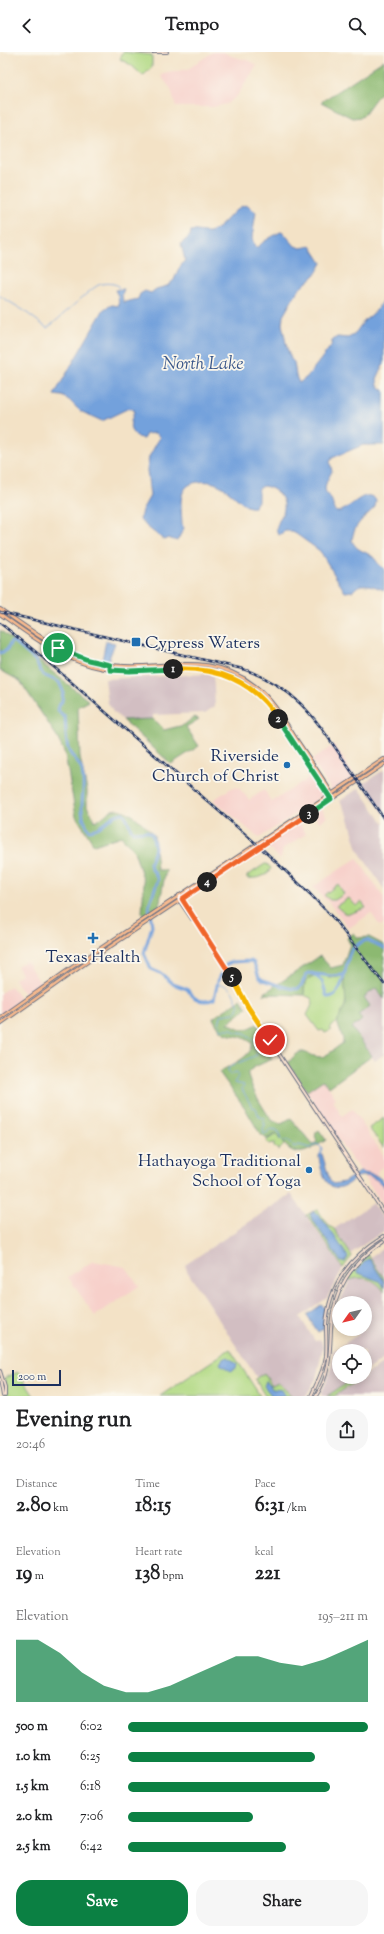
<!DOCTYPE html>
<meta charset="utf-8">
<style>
body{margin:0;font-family:"Sorts Mill Goudy",serif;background:#f6f6f6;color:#202124;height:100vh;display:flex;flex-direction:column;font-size:15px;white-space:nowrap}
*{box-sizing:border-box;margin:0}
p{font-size:13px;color:#757577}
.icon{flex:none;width:22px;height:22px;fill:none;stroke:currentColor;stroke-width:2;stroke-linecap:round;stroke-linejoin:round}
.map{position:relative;height:1344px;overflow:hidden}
.details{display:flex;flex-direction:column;background:#fff;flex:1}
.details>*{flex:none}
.needle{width:26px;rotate:236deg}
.tools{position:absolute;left:332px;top:1244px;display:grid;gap:8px}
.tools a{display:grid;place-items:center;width:40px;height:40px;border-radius:50%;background:#fff;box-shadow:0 2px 10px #0003;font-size:20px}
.scale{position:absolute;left:12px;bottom:10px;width:49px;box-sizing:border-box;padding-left:4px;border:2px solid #1b2f5e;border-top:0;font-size:11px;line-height:14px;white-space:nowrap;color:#1b2f5e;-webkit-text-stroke:3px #fbf7ec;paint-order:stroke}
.pin{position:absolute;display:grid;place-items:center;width:34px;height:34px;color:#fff;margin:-17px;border:2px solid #fff;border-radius:50%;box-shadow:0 1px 4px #0007}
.km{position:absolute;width:20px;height:20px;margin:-10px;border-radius:50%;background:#222;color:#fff;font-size:11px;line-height:20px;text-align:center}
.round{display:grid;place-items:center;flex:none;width:42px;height:42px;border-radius:16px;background:#f6f6f6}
.headline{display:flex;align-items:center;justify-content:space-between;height:68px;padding:0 16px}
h1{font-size:22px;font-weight:700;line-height:30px}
.metrics{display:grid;grid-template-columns:repeat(3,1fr);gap:6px;height:68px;padding:4px 16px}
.metrics div{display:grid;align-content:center}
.metrics b{font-size:20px;font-weight:700}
.metrics small{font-size:11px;font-weight:400}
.metrics p{font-size:11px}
.chart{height:112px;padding:8px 16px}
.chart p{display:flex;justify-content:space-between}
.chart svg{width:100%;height:72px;margin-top:4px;fill:#0b8043;opacity:.7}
.cta{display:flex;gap:8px;margin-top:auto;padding:8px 16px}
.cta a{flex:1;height:46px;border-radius:16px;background:#0b8043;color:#fff;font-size:16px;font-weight:700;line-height:46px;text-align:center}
.cta a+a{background:#f6f6f6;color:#202124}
ul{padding:0 16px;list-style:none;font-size:13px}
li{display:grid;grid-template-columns:64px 48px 1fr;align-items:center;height:30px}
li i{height:10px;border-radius:5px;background:#0b8043}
header{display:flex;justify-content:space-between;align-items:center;height:52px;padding:0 16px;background:#fff;font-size:18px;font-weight:700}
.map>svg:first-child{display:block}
</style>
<header><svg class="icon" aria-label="back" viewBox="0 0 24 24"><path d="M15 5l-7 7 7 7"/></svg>Tempo<svg class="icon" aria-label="search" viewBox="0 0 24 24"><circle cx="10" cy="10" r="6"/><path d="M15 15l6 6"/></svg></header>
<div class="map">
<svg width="384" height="1344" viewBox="0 0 384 1344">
<rect width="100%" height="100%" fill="#fbf7ec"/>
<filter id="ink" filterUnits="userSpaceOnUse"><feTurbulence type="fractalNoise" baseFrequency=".025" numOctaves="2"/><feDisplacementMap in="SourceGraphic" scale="8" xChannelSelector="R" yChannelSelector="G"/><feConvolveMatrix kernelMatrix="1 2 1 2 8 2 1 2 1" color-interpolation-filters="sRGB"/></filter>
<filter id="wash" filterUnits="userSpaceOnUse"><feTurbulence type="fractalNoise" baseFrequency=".012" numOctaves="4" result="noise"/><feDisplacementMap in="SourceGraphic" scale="16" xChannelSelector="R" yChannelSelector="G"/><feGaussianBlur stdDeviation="0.9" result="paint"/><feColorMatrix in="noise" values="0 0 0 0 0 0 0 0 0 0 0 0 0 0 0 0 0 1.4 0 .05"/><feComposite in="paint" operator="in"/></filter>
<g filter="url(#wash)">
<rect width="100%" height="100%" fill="#f3e2c6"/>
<!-- built -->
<g fill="#f7d0ca">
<path d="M 213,0 L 223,0 L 231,4 L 250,9 L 257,13 L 237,44 L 227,52 L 213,55 L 176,55 L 171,37 L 161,24 L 163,22 L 188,17 Z"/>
<path d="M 334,693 L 355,725 L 334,738 L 331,737 L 312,709 L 313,707 Z"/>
<path d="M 311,724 L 322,740 L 321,745 L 259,786 L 213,748 L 233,735 L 239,736 L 249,748 L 264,738 L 272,750 Z"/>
<path d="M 321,756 L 327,765 L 319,770 L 313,761 Z"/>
<path d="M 299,771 L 306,782 L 283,797 L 281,807 L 266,794 Z"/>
<path d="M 357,806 L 384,846 L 384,872 L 380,874 L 371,861 L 349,876 L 330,852 L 313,835 Z"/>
<path d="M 26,909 L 42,934 L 29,944 L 26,944 L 14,927 L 22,922 L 17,914 Z"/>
<path d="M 11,934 L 19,944 L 20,950 L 0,964 L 0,941 Z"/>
<path d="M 323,1027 L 336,1046 L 333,1049 L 342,1064 L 352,1057 L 384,1104 L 384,1114 L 378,1118 L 377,1123 L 384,1130 L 384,1154 L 324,1067 L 307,1039 Z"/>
<path d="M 93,1209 L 126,1215 L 139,1234 L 95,1264 L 68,1225 Z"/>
</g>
<!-- industrial -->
<g fill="#d2bec2">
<path d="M 210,622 L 213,625 L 214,635 L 215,654 L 205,661 L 153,663 L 153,667 L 123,668 L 113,660 L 108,651 L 105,627 Z"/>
<path d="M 384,718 L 384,762 L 363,731 Z"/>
<path d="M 359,736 L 384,772 L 384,837 L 358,798 L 348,763 L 340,749 Z"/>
<path d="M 376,936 L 384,947 L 384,1002 L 375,1009 L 352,976 L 362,968 L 358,963 L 364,945 Z"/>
<path d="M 291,1142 L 343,1216 L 327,1246 L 300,1265 L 315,1289 L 321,1288 L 323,1295 L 316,1327 L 306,1344 L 292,1344 L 283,1335 L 273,1334 L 264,1321 L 257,1326 L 187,1219 L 185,1213 Z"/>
<path d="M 373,1151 L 384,1168 L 384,1179 L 350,1202 L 334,1177 Z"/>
<path d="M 384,1196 L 384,1226 L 370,1205 Z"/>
<path d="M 359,1225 L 379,1232 L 384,1239 L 384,1307 L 365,1319 L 365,1299 L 339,1299 L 339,1325 L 357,1325 L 327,1344 L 322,1344 L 321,1342 L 331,1318 L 333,1299 L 359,1282 L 356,1277 L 365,1277 L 365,1251 L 339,1251 L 350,1228 Z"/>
<path d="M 384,1311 L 384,1344 L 334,1344 L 365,1325 L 365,1323 Z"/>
</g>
<!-- green -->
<g fill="#b1d983" stroke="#668470">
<path d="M 123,0 L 152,3 L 152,15 L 143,24 L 131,13 L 120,7 Z"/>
<path d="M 265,812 L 267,812 L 271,816 C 267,825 256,827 247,826 L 247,824 Z"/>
<path d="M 338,832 L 344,842 L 335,848 L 330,848 L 324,843 Z"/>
<path d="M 349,846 L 356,854 L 362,850 L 366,856 L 349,862 L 344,861 L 336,854 Z"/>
<path d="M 324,923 L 330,926 L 344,924 C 346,946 350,961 329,976 L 331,978 L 325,981 L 323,978 L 319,979 L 307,963 L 313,951 L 311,946 L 304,943 L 305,929 L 313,924 Z"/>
<path d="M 384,1066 L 384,1096 L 369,1076 Z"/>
<path d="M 276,1082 L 284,1093 L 279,1098 L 274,1095 L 274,1091 L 269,1092 L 266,1089 Z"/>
<path d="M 317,1157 L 329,1174 L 334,1177 L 352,1204 L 343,1216 L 308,1164 L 305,1164 Z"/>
<path d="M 367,1202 L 384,1226 L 384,1239 C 376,1228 364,1223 350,1228 L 348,1226 Z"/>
<path d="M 230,1297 L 260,1344 L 160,1344 Z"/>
<path d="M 18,1320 L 34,1344 L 6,1344 L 4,1326 Z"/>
<path d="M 264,1321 L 272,1334 L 278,1331 L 292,1344 L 265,1344 L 255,1327 Z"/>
<path d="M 357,1325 L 362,1325 L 334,1344 L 327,1344 Z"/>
</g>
<!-- forest -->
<g fill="#8cb971" stroke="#547468">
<path d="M 384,8 L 384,38 L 375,47 L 362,65 L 352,66 L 321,50 Z"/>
<path d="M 0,578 L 89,649 L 78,655 L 80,706 L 87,738 L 87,754 L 95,769 C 102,767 104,763 110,759 C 124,751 145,773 154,783 L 157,818 L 166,818 L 159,854 L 144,864 L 142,861 L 144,830 L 134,799 L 121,784 L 94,793 L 76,764 L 65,702 L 56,683 L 20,629 L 0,618 Z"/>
<path d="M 194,665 L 199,667 L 186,675 L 199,694 L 171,712 L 123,668 L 153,667 L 164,678 L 184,673 Z"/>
<path d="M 354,881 L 358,886 L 369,885 L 384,893 L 384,947 L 376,936 L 364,945 L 370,954 L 358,963 L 362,968 L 352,976 L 372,1004 L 329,1035 L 323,1028 L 307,1039 L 288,1011 C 305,991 302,1004 321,1005 C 326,1005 338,994 343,991 L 343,987 L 337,970 L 346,952 L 344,924 L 330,926 L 324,923 L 313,924 L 305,929 L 304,943 L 263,942 L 320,904 L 331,916 L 343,913 L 350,892 L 347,886 Z"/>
<path d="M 241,947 L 247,956 L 228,971 C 242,977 242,981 257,972 L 270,991 L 267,995 L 262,994 L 261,1000 L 269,1002 L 272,1007 C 264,1011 254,1014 248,1020 C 246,1028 266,1062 272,1068 C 275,1070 278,1071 281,1072 L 291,1067 L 313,1093 L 317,1090 C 315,1085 314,1081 319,1078 L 326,1088 C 303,1103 294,1108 276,1082 L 267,1087 L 260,1082 L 245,1056 L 219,1020 C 230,1013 253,1005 252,991 C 235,977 225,992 213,966 Z"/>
</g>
<!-- water -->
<g fill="#73a1dc" stroke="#47689d">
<path d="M 246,153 L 256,160 L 252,186 L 255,195 L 258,195 C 264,188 274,184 282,179 L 295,194 L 301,196 L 311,194 L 322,211 L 315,223 L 298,238 L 283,264 L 282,272 L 287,296 L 291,307 L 294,310 L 296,324 L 299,331 L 307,325 L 331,294 L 332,289 L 337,285 L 348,286 L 354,283 L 363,270 L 376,259 L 384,246 L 384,311 L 377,327 L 378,334 L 384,338 L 384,393 L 363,393 L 332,406 L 330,410 L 332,419 C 329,426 323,433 326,441 C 328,444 331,446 332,449 C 334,454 332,458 337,460 C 350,459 364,434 376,448 L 375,455 C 365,466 354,471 352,488 C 355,498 364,499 372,504 C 377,508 378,514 384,516 L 384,538 C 373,534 361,528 353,539 L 345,540 L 320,499 L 292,479 L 285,479 L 279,483 L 277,481 C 275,472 282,466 284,457 C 286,445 274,435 263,434 L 258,437 L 258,449 L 254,455 C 239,458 228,425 198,430 C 175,433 182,457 182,473 L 184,476 L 177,489 L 168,486 L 164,488 L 146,474 L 140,467 L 142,458 L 150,444 L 147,418 L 149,405 L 160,385 L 155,381 L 146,382 L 143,387 C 127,381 129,374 134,360 L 133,357 L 129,356 L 102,369 L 80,359 L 69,348 L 62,344 L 54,343 L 104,257 L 112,253 L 119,254 L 118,244 L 115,238 L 124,237 L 122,242 L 123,250 L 125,250 L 138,247 L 140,242 L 145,239 L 151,241 L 156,237 L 167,234 L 174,228 L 178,218 L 185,208 L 181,192 L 190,184 L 191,179 C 196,178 204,181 210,180 C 225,176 231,156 246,153 Z"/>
<path d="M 106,589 L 115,591 L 108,609 L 102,608 Z"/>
<path d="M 322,1102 L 330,1129 L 333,1132 L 344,1130 L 360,1120 L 377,1124 L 384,1130 L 384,1135 C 378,1128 373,1124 363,1124 C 356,1124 351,1130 346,1133 C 326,1144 320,1117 319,1103 Z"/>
<path d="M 313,1159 C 321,1162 342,1196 348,1205 L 345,1210 L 341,1210 L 313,1168 L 310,1163 Z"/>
<path d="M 367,1207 L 370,1208 L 384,1229 L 384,1235 L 379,1229 L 356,1220 Z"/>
<path d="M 321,1253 L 325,1256 L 323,1277 L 318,1280 L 307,1263 Z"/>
<path d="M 228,1305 L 237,1312 L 236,1316 L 231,1319 L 220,1312 L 222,1308 Z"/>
<path d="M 266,1329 L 272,1337 L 281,1338 L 285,1344 L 272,1344 L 264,1334 Z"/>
</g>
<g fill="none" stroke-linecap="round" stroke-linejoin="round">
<!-- stream -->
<g stroke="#73a1dc" stroke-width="1">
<path d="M 0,244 L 23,258 L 47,276 C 59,268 92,234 101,232 C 106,231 112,231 117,233 L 120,238"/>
<path d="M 217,933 L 224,933 L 230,937"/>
<path d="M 232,939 L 239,953 L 238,958 L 234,961 L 221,963 L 219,973 L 221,977 L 232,977 L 237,980 L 245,981 L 255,989 L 257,1003 L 229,1015 L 228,1018 L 230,1022 L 237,1020 L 239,1023 L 234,1031 L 244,1033 L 242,1037 L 252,1055 L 256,1056 L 259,1065 L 263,1066 L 265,1074 L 263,1078 L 264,1082 L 267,1082 L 269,1078 L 278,1079 L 281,1089 L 287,1089 L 294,1095 L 299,1093 L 310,1096 L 317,1092 L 322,1096 L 320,1103"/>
</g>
<!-- river -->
<g stroke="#73a1dc" stroke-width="3">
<path d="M 0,601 L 7,598 L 11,590 L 14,590 L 35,608 L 43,623 L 59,630 L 63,639 L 62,649 L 59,654 L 58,659 L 65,665 C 66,676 65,690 69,699 C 73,707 81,712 82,720 C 87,742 75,756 89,778 C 104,778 107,763 123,761 C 129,767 128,773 133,780 L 147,779 L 152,782 L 155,796 L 150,811 L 151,817 L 155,821 L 158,828 L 149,853 L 152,874 L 144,901 L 151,917 L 162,922 L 173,932 L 187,937 C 193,947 202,952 214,947 L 218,929 L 226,913 L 231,910 L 251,909 L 254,911 L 259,925 L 263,928 C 270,930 294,940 299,936 C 304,932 303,925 308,921 L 331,924 L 344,923"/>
<path d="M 312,921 L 322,929 L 327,945 C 344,946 345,912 350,901 C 354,894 360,890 367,888 L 384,896"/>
</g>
</g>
</g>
<g filter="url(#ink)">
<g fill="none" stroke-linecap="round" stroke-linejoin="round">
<!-- secondary casing -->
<g stroke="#676e82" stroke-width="4">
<g id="secondary">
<path d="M 141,0 L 167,0"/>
<path d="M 179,843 L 235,931 L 248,955 L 384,1161"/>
<path d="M 177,845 L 192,867"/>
<path d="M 0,1319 L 5,1335 L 5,1344"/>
<path d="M 0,1327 L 3,1344"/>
<path d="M 311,1344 C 317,1331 324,1318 326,1304 C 327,1294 326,1283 326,1273 C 329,1232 350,1205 384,1184"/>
<path d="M 316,1344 C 330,1323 330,1301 331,1277 C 333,1237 352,1210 384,1189"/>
</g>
</g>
<!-- primary casing -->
<g stroke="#676e82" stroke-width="4.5">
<g id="primary">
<path d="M 0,557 C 32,579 64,605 103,612 C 158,622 205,595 255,634 C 273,648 284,668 296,687 C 309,706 322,725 334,745"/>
<path d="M 0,562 C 31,583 62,609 101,616 C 151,626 199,603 246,634 C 267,648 280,670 294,691 C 306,710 319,729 331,747"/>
<path d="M 0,966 L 71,916 L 384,707"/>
<path d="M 0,972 L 90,908 L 384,712"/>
</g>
</g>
<!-- secondary -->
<use href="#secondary" stroke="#fde4d1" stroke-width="2"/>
<!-- primary -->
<use href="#primary" stroke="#fbbb8d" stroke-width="2.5"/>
<!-- rail casing -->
<g stroke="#1b2f5e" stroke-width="2.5">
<g id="rail">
<path d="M 0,560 L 243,617 C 293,634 313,663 341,704 C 355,725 370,746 384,767"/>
<path d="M 0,571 L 47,609 L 260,795 L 310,842 L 333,866 L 384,932"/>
</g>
</g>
<!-- rail -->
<use href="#rail" stroke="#fbf7ec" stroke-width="1" stroke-dasharray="3" stroke-linecap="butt"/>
</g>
</g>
<g fill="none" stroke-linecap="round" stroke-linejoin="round" filter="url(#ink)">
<!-- split-1 casing -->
<g stroke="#fff" stroke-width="8">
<path id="split-1" d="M 58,596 L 88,608 L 110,613 L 110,618 L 129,619 L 173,617"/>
</g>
<!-- split-2 casing -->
<g stroke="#fff" stroke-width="8">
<path id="split-2" d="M 173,617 C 217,615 253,628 278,667"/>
</g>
<!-- split-3 casing -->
<g stroke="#fff" stroke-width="8">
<path id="split-3" d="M 278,667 L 331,747 L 309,762"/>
</g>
<!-- split-4 casing -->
<g stroke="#fff" stroke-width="8">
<path id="split-4" d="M 207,830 L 309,762"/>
</g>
<!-- split-5 casing -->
<g stroke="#fff" stroke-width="8">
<path id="split-5" d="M 207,830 L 182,847 L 232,925"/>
</g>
<!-- split-6 casing -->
<g stroke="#fff" stroke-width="8">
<path id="split-6" d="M 232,925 L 248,955 L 270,988"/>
</g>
<!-- split-1 -->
<use href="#split-1" stroke="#22a559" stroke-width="5"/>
<!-- split-2 -->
<use href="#split-2" stroke="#f5b400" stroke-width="5"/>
<!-- split-3 -->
<use href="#split-3" stroke="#22a559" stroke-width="5"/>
<!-- split-4 -->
<use href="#split-4" stroke="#f0652b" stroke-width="5"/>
<!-- split-5 -->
<use href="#split-5" stroke="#f0652b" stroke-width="5"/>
<!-- split-6 -->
<use href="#split-6" stroke="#f5b400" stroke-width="5"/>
</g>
<!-- markers -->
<g fill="#1f6fb2" stroke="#fbf7ec" stroke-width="1.5">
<rect x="131" y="585" width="10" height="10" rx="2"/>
<circle cx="287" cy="713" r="4"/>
<path d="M91 880h4v4h4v4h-4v4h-4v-4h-4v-4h4z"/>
<circle cx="309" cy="1118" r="4"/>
</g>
<g text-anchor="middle" stroke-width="3.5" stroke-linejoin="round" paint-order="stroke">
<!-- poi labels -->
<g font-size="17" fill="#1b2f5e" stroke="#fbf7ec" text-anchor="end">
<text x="145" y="596" text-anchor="start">Cypress Waters</text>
<text x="279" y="709">Riverside<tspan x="279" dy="20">Church of Christ</tspan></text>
<text x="93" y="910" text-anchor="middle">Texas Health</text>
<text x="301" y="1114">Hathayoga Traditional<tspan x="301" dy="20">School of Yoga</tspan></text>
</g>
<!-- water labels -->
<g font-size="18" font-style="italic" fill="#3a578a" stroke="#fbf7ec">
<text x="203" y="317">North Lake</text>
</g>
</g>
</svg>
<div class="tools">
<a><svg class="needle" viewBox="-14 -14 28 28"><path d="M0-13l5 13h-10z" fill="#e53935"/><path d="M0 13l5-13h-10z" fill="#757577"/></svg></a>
<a><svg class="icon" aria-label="locate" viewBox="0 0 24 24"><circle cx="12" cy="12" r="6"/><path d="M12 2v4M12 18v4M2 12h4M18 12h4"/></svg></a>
</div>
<div class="scale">200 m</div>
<div class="pin" style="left:58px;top:596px;background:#1e9e55"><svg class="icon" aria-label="arrive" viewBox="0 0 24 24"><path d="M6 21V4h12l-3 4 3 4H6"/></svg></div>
<div class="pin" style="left:270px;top:988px;background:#d93025"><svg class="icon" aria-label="check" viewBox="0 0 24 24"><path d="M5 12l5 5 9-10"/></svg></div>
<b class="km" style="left:173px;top:617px">1</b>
<b class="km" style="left:278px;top:667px">2</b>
<b class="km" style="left:309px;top:762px">3</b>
<b class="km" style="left:207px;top:830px">4</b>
<b class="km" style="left:232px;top:925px">5</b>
</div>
<section class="details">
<div class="headline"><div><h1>Evening run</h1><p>20:46</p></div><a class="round"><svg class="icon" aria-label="share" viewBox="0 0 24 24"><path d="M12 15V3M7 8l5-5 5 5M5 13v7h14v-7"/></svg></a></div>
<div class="metrics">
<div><p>Distance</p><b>2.80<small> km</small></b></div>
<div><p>Time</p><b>18:15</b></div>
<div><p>Pace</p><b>6:31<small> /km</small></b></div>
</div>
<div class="metrics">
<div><p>Elevation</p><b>19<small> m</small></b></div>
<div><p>Heart rate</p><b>138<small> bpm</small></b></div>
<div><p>kcal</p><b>221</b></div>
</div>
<div class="chart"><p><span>Elevation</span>195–211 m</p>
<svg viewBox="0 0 160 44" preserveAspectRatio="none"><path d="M0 44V6L10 6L20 14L30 26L40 34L50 38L60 38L70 34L80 28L90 22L100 16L110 16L120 20L130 22L140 18L150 12L160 6V44z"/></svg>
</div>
<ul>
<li><b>500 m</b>6:02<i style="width:100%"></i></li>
<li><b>1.0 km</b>6:25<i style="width:78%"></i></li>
<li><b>1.5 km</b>6:18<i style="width:84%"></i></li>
<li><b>2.0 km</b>7:06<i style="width:52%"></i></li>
<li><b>2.5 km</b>6:42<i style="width:66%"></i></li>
</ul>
<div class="cta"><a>Save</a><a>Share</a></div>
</section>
